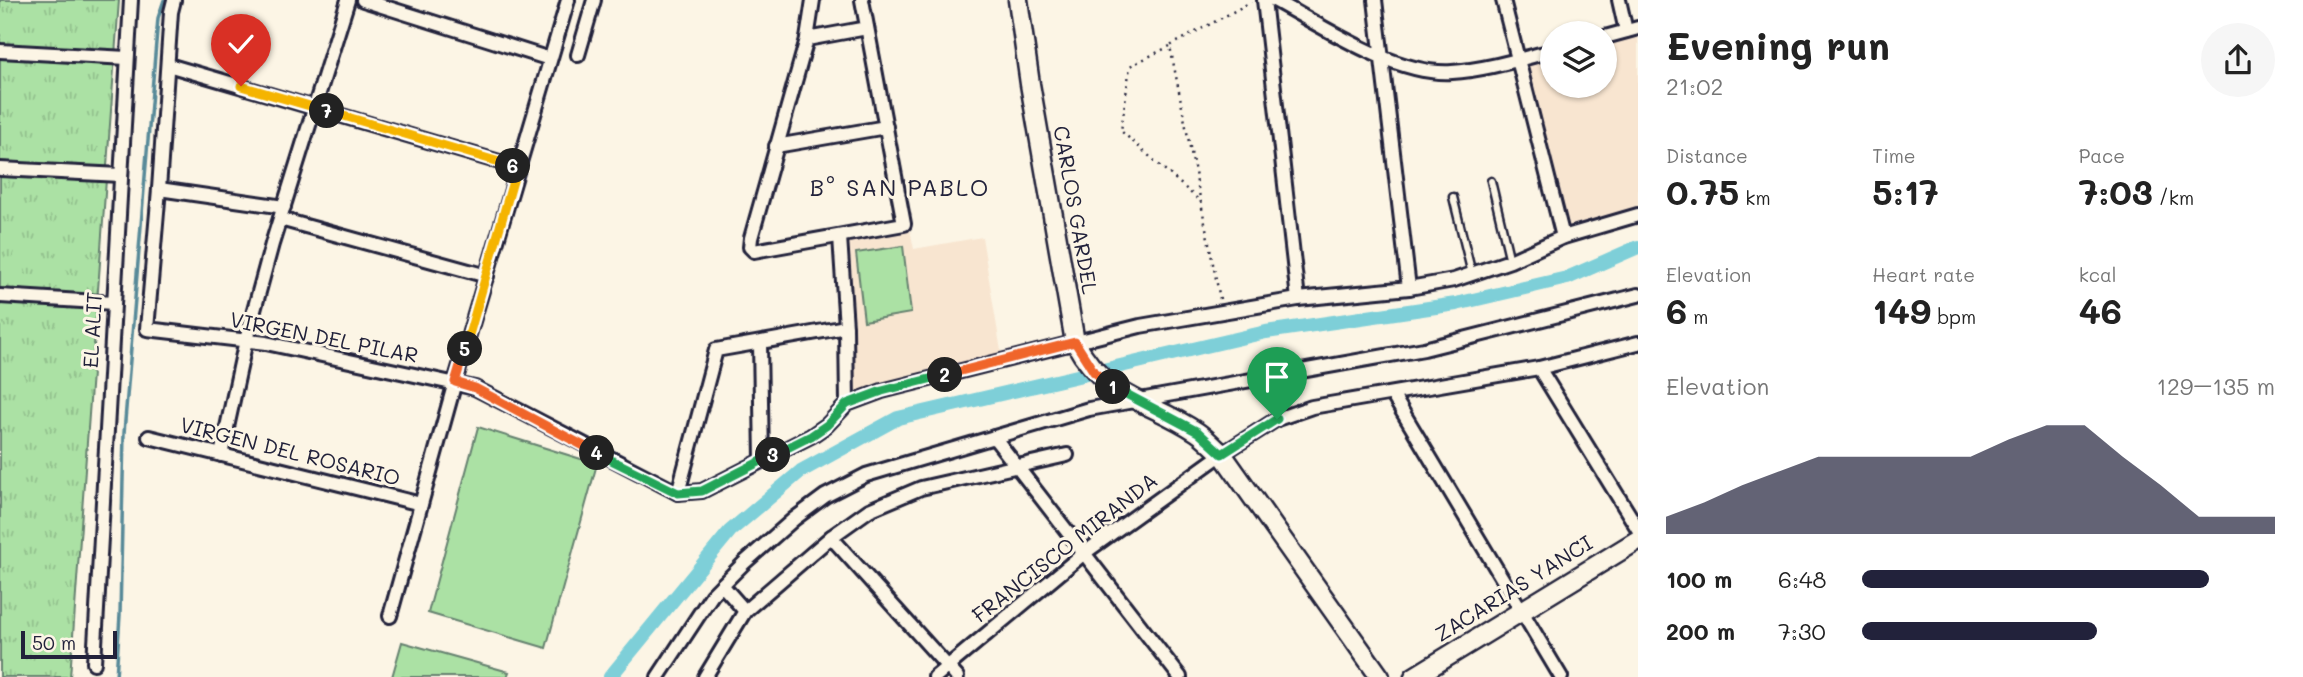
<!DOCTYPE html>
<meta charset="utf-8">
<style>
body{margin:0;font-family:Mali,sans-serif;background:#f6f6f6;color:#222;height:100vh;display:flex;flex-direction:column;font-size:26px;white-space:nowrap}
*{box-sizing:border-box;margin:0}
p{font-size:23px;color:#767676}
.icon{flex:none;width:38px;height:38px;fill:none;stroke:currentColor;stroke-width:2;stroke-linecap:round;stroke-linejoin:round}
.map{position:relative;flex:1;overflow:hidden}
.drawer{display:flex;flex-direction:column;background:#fff;width:665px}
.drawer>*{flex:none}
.fabs{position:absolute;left:1540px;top:21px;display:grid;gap:14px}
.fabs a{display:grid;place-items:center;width:77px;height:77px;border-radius:50%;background:#fff;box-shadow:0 2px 5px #0004;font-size:35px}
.scale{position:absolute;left:21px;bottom:18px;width:96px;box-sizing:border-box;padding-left:7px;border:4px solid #22223b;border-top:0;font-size:19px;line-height:24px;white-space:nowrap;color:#22223b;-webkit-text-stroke:5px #fcf5e5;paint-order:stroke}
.pin{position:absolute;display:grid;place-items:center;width:60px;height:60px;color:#fff;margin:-72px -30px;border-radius:50% 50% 50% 0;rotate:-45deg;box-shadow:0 0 7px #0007}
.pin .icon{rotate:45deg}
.km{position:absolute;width:35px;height:35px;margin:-18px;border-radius:50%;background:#222;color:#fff;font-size:19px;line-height:35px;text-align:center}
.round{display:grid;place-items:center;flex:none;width:74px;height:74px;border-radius:37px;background:#f6f6f6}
.head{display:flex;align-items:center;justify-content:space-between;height:119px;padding:0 28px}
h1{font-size:38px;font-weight:700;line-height:52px}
.metrics{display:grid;grid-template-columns:repeat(3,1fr);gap:10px;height:119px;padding:7px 28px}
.metrics div{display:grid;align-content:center}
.metrics b{font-size:35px;font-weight:700}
.metrics small{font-size:19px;font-weight:400}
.metrics p{font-size:19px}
.chart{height:196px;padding:14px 28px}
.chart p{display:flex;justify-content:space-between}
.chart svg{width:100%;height:126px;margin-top:7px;fill:#22223b;opacity:.7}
ul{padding:0 28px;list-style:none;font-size:23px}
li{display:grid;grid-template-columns:112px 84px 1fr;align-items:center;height:52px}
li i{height:18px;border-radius:9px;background:#22223b}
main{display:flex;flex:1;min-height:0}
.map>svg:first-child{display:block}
</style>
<main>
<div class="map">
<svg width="1638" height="677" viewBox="0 0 1638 677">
<defs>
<pattern id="grass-tufts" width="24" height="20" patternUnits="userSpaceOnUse" patternTransform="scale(1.75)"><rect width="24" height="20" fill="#abe1a4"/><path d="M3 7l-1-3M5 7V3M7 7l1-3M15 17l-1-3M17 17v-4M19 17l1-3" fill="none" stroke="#93c18e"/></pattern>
</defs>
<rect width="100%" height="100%" fill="#fcf5e5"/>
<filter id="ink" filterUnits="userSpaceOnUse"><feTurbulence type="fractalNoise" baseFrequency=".0143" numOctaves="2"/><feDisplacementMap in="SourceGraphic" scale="14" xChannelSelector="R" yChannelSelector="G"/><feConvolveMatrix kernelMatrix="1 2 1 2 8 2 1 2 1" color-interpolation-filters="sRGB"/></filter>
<g filter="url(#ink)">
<!-- built -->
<g fill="#f8e5d0">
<path d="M 1638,28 L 1638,214 L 1564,237 L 1518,60 L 1552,51 L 1552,86 L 1605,86 L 1605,37 Z"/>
<path d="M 909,225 L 914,249 L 982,237 L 1002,357 L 852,399 L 843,240 Z"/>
</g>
<!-- grass -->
<path fill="url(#grass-tufts)" stroke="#668270" stroke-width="2" d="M 0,0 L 119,0 L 70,677 L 0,677 Z"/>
<!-- pitch -->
<g fill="#abe1a4" stroke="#668270" stroke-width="2">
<path d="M 903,246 L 911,313 L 864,321 L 856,253 Z"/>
<path d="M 478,427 L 597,464 L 546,648 L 428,613 Z"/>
<path d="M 402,642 L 509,672 L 507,677 L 392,677 Z"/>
</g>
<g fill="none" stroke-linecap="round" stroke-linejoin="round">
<!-- stream -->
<path stroke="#598a99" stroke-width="3.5" d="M 116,677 L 120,615 L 124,433 L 158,18 L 164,0"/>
<!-- canal -->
<path stroke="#7ecfd8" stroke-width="14" d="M 610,677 L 730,531 L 801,471 L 898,418 L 1266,332 L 1456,304 L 1567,278 L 1638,247"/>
<!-- lane casing -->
<g stroke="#22223b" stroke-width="11">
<g id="lane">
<path d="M 1491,181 L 1510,261"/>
<path d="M 1453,197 L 1472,274"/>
</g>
</g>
<!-- street casing -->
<g stroke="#22223b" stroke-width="18">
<g id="street">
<path d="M 174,0 L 171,12 L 159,189 L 147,329 L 266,343 L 475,388 L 678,493 L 702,491 L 811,436 L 827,425 L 847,404 L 882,391 L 1140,326 L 1298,299 L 1409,288 L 1454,280 L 1510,261 L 1563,237 L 1638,215"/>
<path d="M 363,0 L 550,59"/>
<path d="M 813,0 L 807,39 L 751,238 L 750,247 L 754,251 L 904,224 L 862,0"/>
<path d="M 1264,0 L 1298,299"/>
<path d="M 1274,0 C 1322,26 1396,76 1452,72 C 1485,70 1520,59 1552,51"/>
<path d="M 1375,0 L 1409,288"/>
<path d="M 1503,0 L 1563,237"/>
<path d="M 1619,0 L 1626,31"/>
<path d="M 1605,37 L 1638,28"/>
<path d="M 807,39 L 867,28"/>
<path d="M 0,51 L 127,58"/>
<path d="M 578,55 L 594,0"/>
<path d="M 168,65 L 517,167"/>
<path d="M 776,146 L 886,127"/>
<path d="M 0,169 L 121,175"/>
<path d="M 159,189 L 284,207"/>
<path d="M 280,219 L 487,276"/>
<path d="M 840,237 L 846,327 L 847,404"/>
<path d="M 0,296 L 114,303"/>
<path d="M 760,343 L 762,460"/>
<path d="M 1539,368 L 1638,529"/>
<path d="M 1392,394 L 1561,677"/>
<path d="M 149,437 L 421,504"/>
<path d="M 994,437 L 1180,677"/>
<path d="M 221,455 L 246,340 L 272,244 L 348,0"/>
<path d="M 678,493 L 716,350 L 846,327"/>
<path d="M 831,537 L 957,677"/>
<path d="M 722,585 L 745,611"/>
<path d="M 390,616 L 455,382 L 568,0"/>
<path d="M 94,663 L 131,0"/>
<path d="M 658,677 L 712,595 L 744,563 L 794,519 L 825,496 L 866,475 L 1089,409 L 1424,349 L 1638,295"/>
<path d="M 705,677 L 745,611 L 831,537 L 869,510 L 921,488 L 1067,455"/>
<path d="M 935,677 L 1083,554 L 1222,454 L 1277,419 L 1312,407 L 1539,368 L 1638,343"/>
</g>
</g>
<!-- secondary casing -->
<g stroke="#22223b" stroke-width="23">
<g id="secondary">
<path d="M 1018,0 L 1030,84 L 1075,342 C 1105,399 1149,400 1197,432 C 1206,438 1214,447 1222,454 L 1380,677"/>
<path d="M 1414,677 L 1638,540"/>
</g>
</g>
<!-- path -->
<g stroke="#22223b" stroke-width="2.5" stroke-dasharray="2 5" stroke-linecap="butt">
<path d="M 1170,46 L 1130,66 L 1121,131 L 1201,202"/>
<path d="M 1220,299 L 1170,46 L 1251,2"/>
</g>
<!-- lane -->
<use href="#lane" stroke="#fcf5e5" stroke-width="6"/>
<!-- street -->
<use href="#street" stroke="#fcf5e5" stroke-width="12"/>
<!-- secondary -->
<use href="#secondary" stroke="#fcf5e5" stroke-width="18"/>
</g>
</g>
<g fill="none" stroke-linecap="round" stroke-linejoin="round" filter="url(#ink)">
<!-- split-1 casing -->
<g stroke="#fff" stroke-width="14">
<path id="split-1" d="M 1113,387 L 1198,432 L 1222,454 L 1277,419"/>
</g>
<!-- split-2 casing -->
<g stroke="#fff" stroke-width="14">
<path id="split-2" d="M 945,375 L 1075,342 L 1094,372 L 1113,387"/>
</g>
<!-- split-3 casing -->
<g stroke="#fff" stroke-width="14">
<path id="split-3" d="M 773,455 L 811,436 L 827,425 L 847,404 L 882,391 L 945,375"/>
</g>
<!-- split-4 casing -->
<g stroke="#fff" stroke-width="14">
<path id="split-4" d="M 597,453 L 678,493 L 702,491 L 773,455"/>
</g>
<!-- split-5 casing -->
<g stroke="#fff" stroke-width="14">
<path id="split-5" d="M 465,349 L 455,382 L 475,388 L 597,453"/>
</g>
<!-- split-6 casing -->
<g stroke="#fff" stroke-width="14">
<path id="split-6" d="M 465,349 L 517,167 L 513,166"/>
</g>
<!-- split-7 casing -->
<g stroke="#fff" stroke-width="14">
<path id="split-7" d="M 327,111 L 513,166"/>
</g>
<!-- split-8 casing -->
<g stroke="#fff" stroke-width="14">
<path id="split-8" d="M 241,86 L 327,111"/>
</g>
<!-- split-1 -->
<use href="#split-1" stroke="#22a559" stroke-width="9"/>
<!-- split-2 -->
<use href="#split-2" stroke="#f0652b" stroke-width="9"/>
<!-- split-3 -->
<use href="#split-3" stroke="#22a559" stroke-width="9"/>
<!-- split-4 -->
<use href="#split-4" stroke="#22a559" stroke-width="9"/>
<!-- split-5 -->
<use href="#split-5" stroke="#f0652b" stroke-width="9"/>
<!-- split-6 -->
<use href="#split-6" stroke="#f5b400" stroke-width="9"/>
<!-- split-7 -->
<use href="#split-7" stroke="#f5b400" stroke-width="9"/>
<!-- split-8 -->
<use href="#split-8" stroke="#f5b400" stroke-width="9"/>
</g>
<g text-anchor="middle" stroke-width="6" stroke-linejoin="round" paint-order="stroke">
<!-- street labels -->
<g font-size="21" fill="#22223b" stroke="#fcf5e5">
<text transform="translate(1075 210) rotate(80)" y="7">CARLOS GARDEL</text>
<text transform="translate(93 330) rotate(-87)" y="7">EL ALIT</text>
<text transform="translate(324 338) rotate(11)" y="7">VIRGEN DEL PILAR</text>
<text transform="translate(290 452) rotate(14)" y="7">VIRGEN DEL ROSARIO</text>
<text transform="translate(1065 548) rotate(-38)" y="7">FRANCISCO MIRANDA</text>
<text transform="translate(1514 589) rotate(-32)" y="7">ZACARIAS YANCI</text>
</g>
<!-- neighbourhood labels -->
<g font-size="23" letter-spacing="2" fill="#22223b" stroke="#fcf5e5">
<text x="900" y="196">B° SAN PABLO</text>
</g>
</g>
</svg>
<div class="fabs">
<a><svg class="icon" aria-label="layers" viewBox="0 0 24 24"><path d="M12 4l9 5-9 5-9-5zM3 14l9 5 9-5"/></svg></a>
</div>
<div class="scale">50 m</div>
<div class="pin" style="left:1277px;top:419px;background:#1e9e55"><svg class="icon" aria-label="arrive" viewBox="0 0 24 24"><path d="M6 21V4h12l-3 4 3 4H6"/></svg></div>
<div class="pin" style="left:241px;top:86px;background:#d93025"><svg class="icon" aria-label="check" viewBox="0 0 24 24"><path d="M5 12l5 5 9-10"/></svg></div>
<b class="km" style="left:1113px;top:387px">1</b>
<b class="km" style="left:945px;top:375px">2</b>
<b class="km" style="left:773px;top:455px">3</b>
<b class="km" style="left:597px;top:453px">4</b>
<b class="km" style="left:465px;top:349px">5</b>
<b class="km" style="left:513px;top:166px">6</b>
<b class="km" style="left:327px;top:111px">7</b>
</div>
<section class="drawer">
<div class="head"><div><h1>Evening run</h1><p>21:02</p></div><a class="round"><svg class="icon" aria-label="share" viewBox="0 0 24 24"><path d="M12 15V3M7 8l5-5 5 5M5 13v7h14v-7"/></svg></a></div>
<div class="metrics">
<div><p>Distance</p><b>0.75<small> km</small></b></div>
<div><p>Time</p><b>5:17</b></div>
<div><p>Pace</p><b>7:03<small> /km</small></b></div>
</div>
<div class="metrics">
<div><p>Elevation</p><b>6<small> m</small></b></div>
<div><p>Heart rate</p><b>149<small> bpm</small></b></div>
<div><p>kcal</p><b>46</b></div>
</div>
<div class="chart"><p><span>Elevation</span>129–135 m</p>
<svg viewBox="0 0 160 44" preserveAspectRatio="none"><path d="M0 44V38L10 33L20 27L30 22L40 17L50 17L60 17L70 17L80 17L90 11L100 6L110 6L120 17L130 27L140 38L150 38L160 38V44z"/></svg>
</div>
<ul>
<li><b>100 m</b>6:48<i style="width:84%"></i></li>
<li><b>200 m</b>7:30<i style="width:57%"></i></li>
</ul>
</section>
</main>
